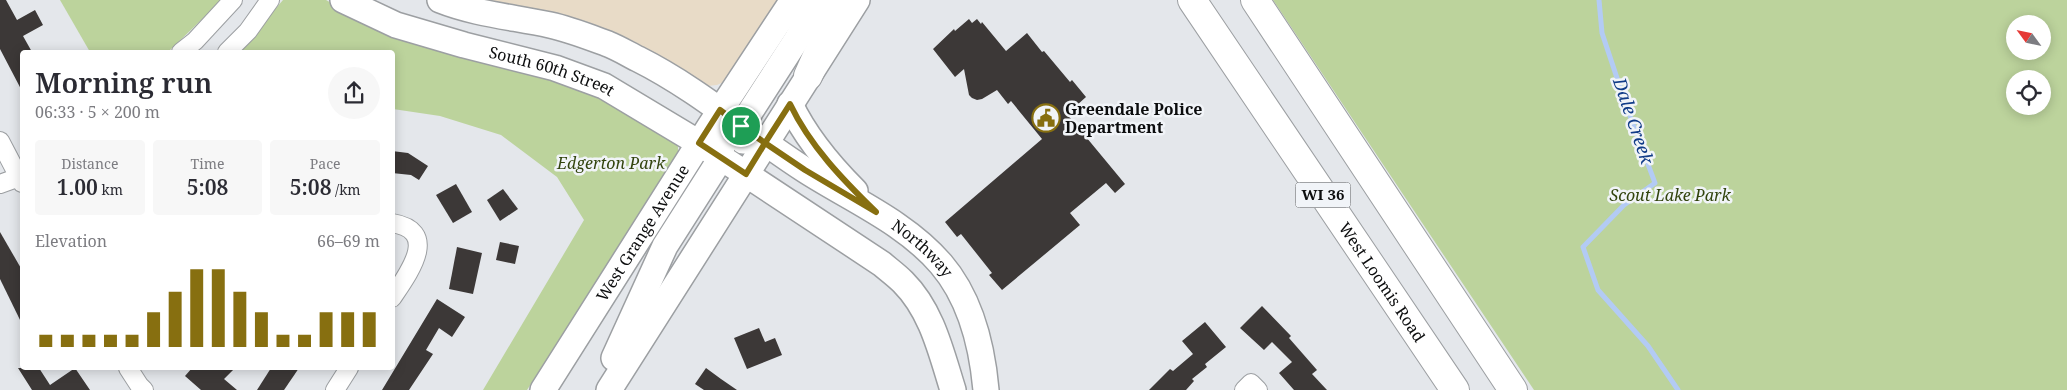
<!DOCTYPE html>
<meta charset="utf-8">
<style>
body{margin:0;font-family:"Noto Serif",serif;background:#f7f7f7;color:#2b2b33;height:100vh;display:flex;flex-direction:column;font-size:19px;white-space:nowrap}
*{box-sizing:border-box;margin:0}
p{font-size:16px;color:#7c7c81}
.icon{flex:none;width:28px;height:28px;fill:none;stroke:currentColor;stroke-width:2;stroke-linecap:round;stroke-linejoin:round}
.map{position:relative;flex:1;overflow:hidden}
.side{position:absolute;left:20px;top:50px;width:375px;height:320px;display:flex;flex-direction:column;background:#fff;border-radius:5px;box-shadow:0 2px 12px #0003}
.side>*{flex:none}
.needle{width:32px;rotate:303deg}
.buttons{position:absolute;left:2006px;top:15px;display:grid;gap:10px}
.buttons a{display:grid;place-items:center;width:45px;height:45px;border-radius:50%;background:#fff;box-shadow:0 2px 12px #0003;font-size:25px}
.pin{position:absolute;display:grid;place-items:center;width:42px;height:42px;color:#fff;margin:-21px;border:2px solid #fff;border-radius:50%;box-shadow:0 1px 5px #0007}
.round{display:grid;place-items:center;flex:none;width:52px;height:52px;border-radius:26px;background:#f7f7f7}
.summary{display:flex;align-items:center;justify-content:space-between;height:85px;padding:0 15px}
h1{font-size:28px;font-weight:600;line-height:38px}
.stats{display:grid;grid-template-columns:repeat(3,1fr);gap:8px;height:85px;padding:5px 15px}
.stats div{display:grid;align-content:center;border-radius:5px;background:#f7f7f7;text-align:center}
.stats b{font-size:21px;font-weight:600}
.stats small{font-size:14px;font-weight:400}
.stats p{font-size:14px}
.chart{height:140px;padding:10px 15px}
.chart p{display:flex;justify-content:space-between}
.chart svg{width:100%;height:90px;margin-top:5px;stroke:#876f10;stroke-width:6}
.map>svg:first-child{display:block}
</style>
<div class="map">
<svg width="2067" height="390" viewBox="0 0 2067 390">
<rect width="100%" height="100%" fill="#e4e7eb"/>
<!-- commercial -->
<path fill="#e8dbc7" d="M 481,0 L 780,0 L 728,80 L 717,85 L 707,86 Z"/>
<!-- green -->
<g fill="#bcd39c" fill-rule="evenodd">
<path d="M 60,0 L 222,0 L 168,52 L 90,52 Z"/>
<path d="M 283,0 L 326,0 L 378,29 L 430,49 L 533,74 L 575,88 L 607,100 L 674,139 L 678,147 L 678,155 L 527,390 L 483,390 L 584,220 L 557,177 L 501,135 L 440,116 L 393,109 L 392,52 L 238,52 Z"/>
<path d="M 1273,0 L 2067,0 L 2067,390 L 1534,390 ZM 2015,24 L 2042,24 L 2042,51 L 2015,51 ZM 2015,79 L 2042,79 L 2042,106 L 2015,106 Z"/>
</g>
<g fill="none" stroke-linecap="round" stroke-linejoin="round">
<!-- stream -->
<path stroke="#b3cbf4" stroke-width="5" d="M 1599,0 L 1602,33 L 1627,108 L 1655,183 L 1624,205 L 1583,247 L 1598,290 L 1648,346 L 1678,390"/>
</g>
<!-- building -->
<g fill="#3c3837">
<path d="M 0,0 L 6,0 L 17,20 L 35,10 L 43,25 L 23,36 L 32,52 L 22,52 L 22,91 L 0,49 Z"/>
<path d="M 969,19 L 972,23 L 977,19 L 981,24 L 982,22 L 1006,51 L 1027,33 L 1042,52 L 1044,51 L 1070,82 L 1072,80 L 1086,97 L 1067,114 L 1125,184 L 1115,193 L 1106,183 L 1070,213 L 1080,225 L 1002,290 L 989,275 L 992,273 L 961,234 L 957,237 L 945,222 L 1042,139 L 1011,101 L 1008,104 L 997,90 L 982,99 L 977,100 L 972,98 L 969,95 L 964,69 L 955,77 L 933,49 L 954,29 L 955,31 Z"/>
<path d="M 392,151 L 408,153 L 428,166 L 419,180 L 411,175 L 392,173 Z"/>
<path d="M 456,184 L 472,212 L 453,223 L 436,195 Z"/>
<path d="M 503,189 L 518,209 L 500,221 L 487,200 Z"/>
<path d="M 0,232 L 22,270 L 22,324 L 0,279 Z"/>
<path d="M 500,242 L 519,246 L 515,264 L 496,260 Z"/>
<path d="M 457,247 L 482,253 L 473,294 L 449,289 Z"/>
<path d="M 437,299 L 465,317 L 452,337 L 439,328 L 426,350 L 433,354 L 409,390 L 382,390 Z"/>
<path d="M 1262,306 L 1291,336 L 1289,338 L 1317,370 L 1312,374 L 1327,390 L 1294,390 L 1279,373 L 1292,362 L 1272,342 L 1264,350 L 1240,328 Z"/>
<path d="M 1205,322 L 1226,347 L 1205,364 L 1207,367 L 1192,379 L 1194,381 L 1186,390 L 1149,390 L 1170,369 L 1173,371 L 1193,354 L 1182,341 Z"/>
<path d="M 759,328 L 765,342 L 775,338 L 782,355 L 747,369 L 734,338 Z"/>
<path d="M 18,368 L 39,368 L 50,385 L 75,368 L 90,390 L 32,390 Z"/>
<path d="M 192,368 L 235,368 L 224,379 L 237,390 L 201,390 L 185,376 Z"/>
<path d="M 271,368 L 299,368 L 284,390 L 257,390 Z"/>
<path d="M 706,368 L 721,379 L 737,390 L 704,390 L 695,384 Z"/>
</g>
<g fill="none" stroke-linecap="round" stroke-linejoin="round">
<!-- street casing -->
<g stroke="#9c9fa2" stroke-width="20">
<g id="street">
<path d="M 181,52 L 195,41 L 233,0"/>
<path d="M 227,52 L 248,31 L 270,0"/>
<path d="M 0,141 L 22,183"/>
<path d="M 0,184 L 22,176"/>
<path d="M 392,223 C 441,231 408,274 392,298"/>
<path d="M 128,368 L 139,385 L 144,390"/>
<path d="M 335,390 L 349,368"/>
<path d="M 1244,390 L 1251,383 L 1258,390"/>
</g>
</g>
<!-- secondary casing -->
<g stroke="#9c9fa2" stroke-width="28">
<g id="secondary">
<path id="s1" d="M 343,0 L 396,25 L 464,45 L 555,68 L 604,86 L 699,143 L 882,264 C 889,270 896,275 903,282 C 932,311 941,352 953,390"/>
<path id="s2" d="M 440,0 C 475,14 513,17 550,25 C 569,29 589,37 608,44 C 618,48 628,54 638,59 C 698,89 749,134 805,170 C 850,199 905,222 941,264 C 971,299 982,345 986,390"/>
<path d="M 790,104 C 805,136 830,166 855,191"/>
<path d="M 743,141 L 741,126 L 797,39 L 819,0"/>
<path d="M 614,358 L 665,246 L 721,158 L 722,143"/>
<path id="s3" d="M 543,390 L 710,126 L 793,0"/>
<path d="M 609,390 L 857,0"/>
</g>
</g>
<!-- primary casing -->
<g stroke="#9c9fa2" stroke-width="30">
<g id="primary">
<path id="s4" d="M 1192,0 L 1455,390"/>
<path d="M 1255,0 L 1513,390"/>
<path d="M 808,76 L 842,0"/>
</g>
</g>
<!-- street -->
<use href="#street" stroke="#fff" stroke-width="18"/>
<!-- secondary -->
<use href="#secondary" stroke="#fff" stroke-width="25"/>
<!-- primary -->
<use href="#primary" stroke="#fff" stroke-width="28"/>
</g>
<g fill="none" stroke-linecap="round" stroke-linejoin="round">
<!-- route casing -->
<g stroke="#fff" stroke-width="10">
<path id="route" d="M 741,126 L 720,110 L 699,143 L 746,174 L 765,143 L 805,170 L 876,212 C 843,180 810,146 790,104 L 765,143 L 741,126"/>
</g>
<!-- route -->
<use href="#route" stroke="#876f10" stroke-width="6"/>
</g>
<!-- icons -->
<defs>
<g id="civic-ring" transform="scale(1.4375)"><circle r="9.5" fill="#f1f4f8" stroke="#876f10" stroke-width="1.5"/><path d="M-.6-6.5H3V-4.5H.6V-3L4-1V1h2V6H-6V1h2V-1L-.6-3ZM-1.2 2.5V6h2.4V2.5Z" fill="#876f10"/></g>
</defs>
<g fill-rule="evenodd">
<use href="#civic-ring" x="1046" y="118"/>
</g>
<g text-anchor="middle" stroke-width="5" stroke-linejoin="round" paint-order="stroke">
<!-- shield labels -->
<rect fill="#f1f4f8" stroke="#515254" stroke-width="1" x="1295.5" y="182.5" width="55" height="25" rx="4"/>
<g font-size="15" font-weight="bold" fill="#0c0d0e">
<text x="1323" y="200">WI 36</text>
</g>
<!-- street labels -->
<g font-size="16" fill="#0c0d0e" stroke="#f1f4f8">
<text dy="6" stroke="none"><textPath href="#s1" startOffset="221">South 60th Street</textPath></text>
<text dy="6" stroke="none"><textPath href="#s3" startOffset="186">West Grange Avenue</textPath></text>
<text dy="6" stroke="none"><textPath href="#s2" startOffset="550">Northway</textPath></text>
<text dy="6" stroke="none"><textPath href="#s4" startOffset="340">West Loomis Road</textPath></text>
</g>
<!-- poi labels -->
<g font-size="16" font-weight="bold" fill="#0c0d0e" stroke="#f1f4f8" text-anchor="start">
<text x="1065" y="115">Greendale Police<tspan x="1065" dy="18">Department</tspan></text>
</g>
<!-- park labels -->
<g font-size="16" font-style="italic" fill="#32440d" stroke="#f1f4f8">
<text x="611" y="169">Edgerton Park</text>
<text x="1670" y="201">Scout Lake Park</text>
</g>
<!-- water labels -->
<g font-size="18" font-style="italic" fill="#113c88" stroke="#f1f4f8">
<text transform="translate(1633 121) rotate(71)" y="6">Dale Creek</text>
</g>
</g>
</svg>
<div class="buttons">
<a><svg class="needle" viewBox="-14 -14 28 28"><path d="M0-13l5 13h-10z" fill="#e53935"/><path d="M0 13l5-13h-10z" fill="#7c7c81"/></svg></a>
<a><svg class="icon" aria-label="locate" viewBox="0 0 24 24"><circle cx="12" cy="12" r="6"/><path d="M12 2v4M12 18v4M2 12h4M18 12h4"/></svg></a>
</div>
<div class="pin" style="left:741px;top:126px;background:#1e9e55"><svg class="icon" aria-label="arrive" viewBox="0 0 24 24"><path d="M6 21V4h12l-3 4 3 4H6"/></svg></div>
<section class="side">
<div class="summary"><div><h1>Morning run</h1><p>06:33 · 5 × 200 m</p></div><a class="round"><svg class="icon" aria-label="share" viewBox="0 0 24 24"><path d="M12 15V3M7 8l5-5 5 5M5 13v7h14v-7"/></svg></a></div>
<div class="stats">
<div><p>Distance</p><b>1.00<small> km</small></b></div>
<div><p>Time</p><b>5:08</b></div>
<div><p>Pace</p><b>5:08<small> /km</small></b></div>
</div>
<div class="chart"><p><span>Elevation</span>66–69 m</p>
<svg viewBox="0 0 160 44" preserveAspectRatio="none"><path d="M5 44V38M15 44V38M25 44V38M35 44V38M45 44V38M55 44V27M65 44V17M75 44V6M85 44V6M95 44V17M105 44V27M115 44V38M125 44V38M135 44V27M145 44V27M155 44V27"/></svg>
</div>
</section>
</div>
